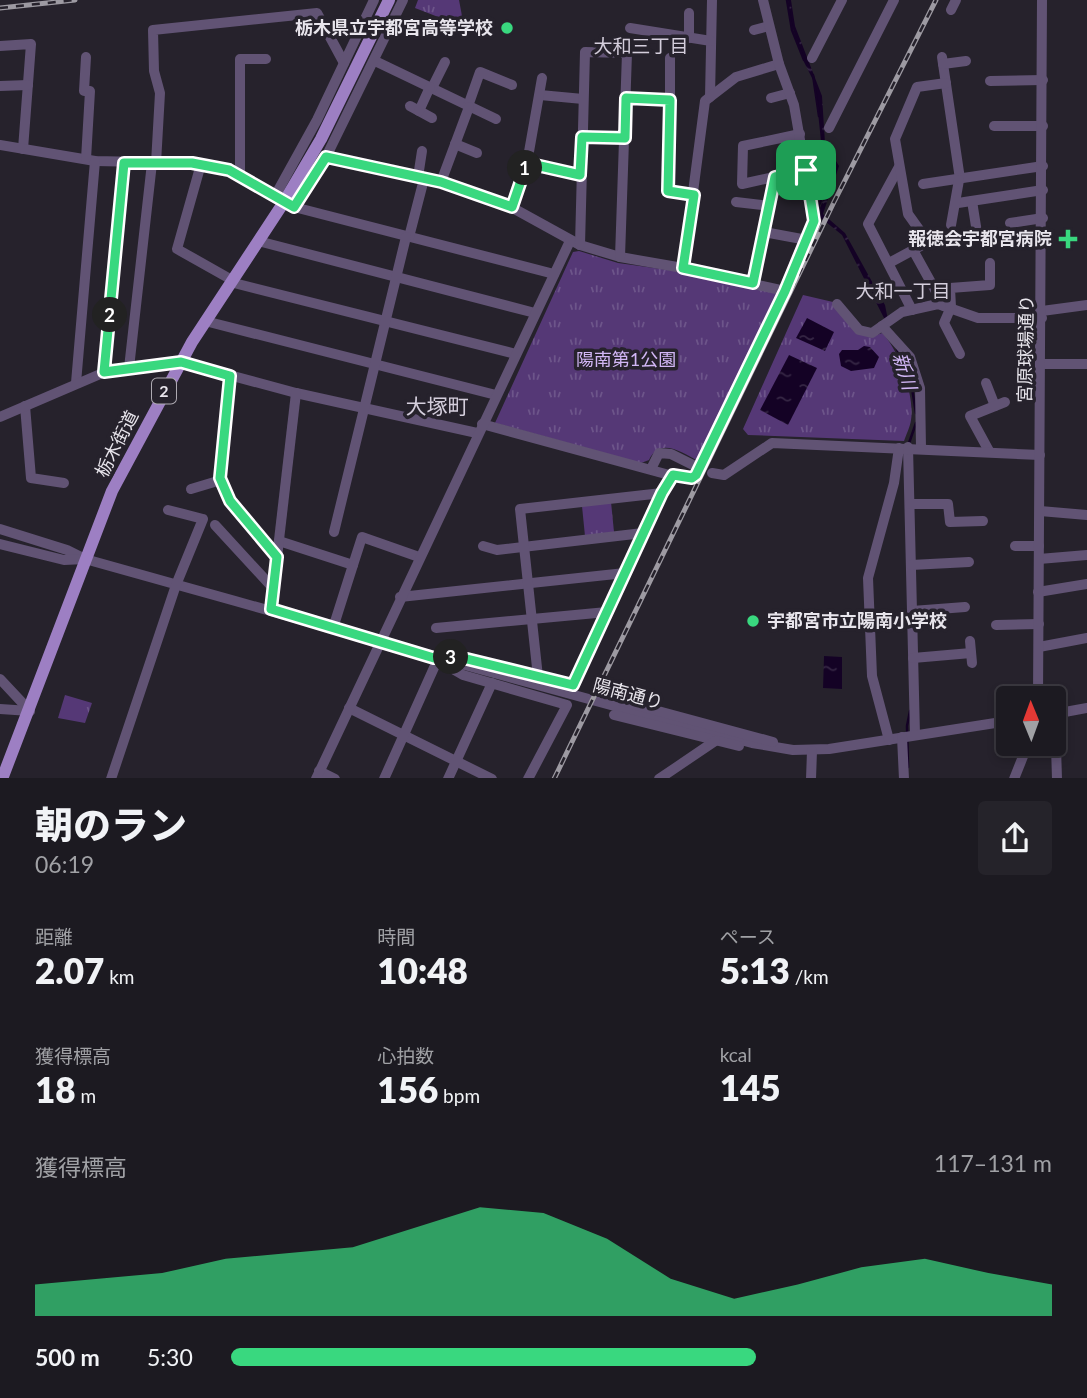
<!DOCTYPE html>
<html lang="ja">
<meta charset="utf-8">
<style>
body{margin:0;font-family:Lato,"Noto Sans JP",sans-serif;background:#25232a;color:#f1f3f6;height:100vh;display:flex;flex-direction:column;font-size:26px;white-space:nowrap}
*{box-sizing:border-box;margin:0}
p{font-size:23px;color:#a0a1a5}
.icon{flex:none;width:38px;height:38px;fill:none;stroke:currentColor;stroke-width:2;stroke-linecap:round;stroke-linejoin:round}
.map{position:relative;height:778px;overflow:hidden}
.drawer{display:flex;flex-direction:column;background:#1c1a21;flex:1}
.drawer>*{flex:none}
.needle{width:46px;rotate:359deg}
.buttons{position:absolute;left:996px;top:686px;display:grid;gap:14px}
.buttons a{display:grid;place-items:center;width:70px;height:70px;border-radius:7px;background:#1c1a21;box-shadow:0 4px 10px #0003,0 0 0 2px #3a383f;font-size:35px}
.pin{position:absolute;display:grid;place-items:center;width:60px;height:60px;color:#fff;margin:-30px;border-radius:14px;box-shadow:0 4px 10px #0006}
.km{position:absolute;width:35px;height:35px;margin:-18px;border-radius:50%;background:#222;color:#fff;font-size:19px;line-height:35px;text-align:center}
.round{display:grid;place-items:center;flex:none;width:74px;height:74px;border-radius:7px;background:#25232a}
.headline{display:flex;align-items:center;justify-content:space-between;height:119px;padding:0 35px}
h1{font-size:38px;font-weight:800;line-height:52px}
.metrics{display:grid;grid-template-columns:repeat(3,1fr);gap:10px;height:119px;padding:7px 35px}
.metrics div{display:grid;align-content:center}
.metrics b{font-size:35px;font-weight:800}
.metrics small{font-size:19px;font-weight:400}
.metrics p{font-size:19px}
.chart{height:196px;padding:14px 35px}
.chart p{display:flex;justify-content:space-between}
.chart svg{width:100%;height:126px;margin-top:7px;fill:#39d87f;opacity:.7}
ul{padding:0 35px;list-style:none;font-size:23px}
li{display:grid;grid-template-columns:112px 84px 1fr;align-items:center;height:52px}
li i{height:18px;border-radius:9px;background:#39d87f}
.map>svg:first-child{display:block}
</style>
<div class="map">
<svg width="1087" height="779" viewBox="0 0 1087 779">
<defs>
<pattern id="grass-tufts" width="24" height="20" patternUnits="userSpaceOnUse" patternTransform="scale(1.75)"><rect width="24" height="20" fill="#553876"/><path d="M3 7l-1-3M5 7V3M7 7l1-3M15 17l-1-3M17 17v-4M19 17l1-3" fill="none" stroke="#6d558a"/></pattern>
<pattern id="water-ripples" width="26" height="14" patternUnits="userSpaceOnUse" patternTransform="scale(1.75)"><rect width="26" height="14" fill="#140225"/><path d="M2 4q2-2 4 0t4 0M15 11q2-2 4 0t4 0" fill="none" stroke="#362745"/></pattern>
</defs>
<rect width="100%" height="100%" fill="#26222c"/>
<!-- grass -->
<g fill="url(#grass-tufts)">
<path d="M 418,0 L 459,0 L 464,27 L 415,8 Z"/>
<path d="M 579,251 L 618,263 L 683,272 L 775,293 L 778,297 L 698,461 C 681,452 660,437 649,460 L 641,463 L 495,423 L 573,252 Z"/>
<path d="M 803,295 L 833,302 L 858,333 L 874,336 L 882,333 C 899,349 915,397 911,420 C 910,427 906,435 904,441 L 748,435 L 743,429 Z"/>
<path d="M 611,502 L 614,532 L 585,536 L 582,506 Z"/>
<path d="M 65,695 L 92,703 L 85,723 L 58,718 Z"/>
</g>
<!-- water -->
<g fill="url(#water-ripples)">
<path d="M 788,0 L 791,0 L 795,26 L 822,96 L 825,143 L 839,166 L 823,214 L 845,233 L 885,305 L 888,320 L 885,320 L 842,235 L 821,218 L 820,208 L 835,168 L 821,141 L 815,84 L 804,62 L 790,20 Z"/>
<path d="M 807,318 L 834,332 L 825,351 L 796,338 Z"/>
<path d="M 864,346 L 870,347 L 879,357 L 874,368 L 851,371 L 841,366 L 839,354 L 842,350 L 858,350 Z"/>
<path d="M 789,355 L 817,368 L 788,425 L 760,410 Z"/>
<path d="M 824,656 L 842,657 L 842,689 L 823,688 Z"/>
</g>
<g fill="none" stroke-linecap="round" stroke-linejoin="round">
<!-- stream -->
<g stroke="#140225" stroke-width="2.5">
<path d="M 787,0 L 792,30 L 804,60"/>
<path d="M 813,75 L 819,116"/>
<path d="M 823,218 L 818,215 L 818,207 L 836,167 L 828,156"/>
<path d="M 897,349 L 910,376 L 916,413"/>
<path d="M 908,446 L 916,423"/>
<path d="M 908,767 L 907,726 L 910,711"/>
</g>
<!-- minor -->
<g stroke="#615374" stroke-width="10">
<path d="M 712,0 L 710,97 L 705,101 L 683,268 L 785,291"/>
<path d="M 951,10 L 956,0"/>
<path d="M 689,13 L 689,38"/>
<path d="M 630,28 L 711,41"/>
<path d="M 754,30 L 769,26"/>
<path d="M 0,46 L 31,44 L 23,149"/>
<path d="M 942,57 L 960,179"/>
<path d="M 812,58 L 842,0"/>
<path d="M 375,61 L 496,119"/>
<path d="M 943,64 L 966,61"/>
<path d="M 990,81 L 1043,80"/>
<path d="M 0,86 L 28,85"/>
<path d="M 432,88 L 445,62"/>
<path d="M 540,95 L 583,99"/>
<path d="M 710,97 L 736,77 L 779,64"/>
<path d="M 626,98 L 670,100 L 670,58"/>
<path d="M 771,98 L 790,93"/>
<path d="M 670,100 L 668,191 L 693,195"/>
<path d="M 410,106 L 432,118"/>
<path d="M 468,106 L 480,72 L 512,85"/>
<path d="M 419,111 L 430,87"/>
<path d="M 994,126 L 1043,126"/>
<path d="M 829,128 L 894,0"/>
<path d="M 800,134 L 743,146 L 742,184 L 805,170"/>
<path d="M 582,137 L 625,138"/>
<path d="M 455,144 L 477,153"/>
<path d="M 0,145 L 95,161 L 192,163 L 229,170 L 294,207 L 554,274"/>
<path d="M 326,157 L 441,182 L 511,207 L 580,245 L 620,257 L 683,268"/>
<path d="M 86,159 L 90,91 L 84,91 L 86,57"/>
<path d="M 156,163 L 160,93 L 154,71 L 153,30 L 317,13 L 344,63"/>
<path d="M 527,163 L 580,175"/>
<path d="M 201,164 L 177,249 L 232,280"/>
<path d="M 899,167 L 868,224 L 912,310"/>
<path d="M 240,177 L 240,59 L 266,59"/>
<path d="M 418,177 L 422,151"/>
<path d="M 441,182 L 469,107"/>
<path d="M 923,184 L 1043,166"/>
<path d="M 275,196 L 317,120 L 374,0"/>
<path d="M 972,201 L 978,239"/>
<path d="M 736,202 L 770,206"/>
<path d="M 958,203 L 1043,190"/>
<path d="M 294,207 L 326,157 L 403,0"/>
<path d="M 511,207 L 527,163 L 542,78"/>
<path d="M 1010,223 L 1043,218"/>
<path d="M 951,225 L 959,180"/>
<path d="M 764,232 L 807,240"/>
<path d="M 409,237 L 424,179"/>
<path d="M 258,241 L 535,313"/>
<path d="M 580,245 L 585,52 L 627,53 L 620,257"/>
<path d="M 913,250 L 944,306"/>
<path d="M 889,263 L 928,242 L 908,214 L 895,139 L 917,87 L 946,83"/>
<path d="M 230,282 L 516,354"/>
<path d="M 753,283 L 775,177"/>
<path d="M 837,304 L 859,330 L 872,333 L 902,312 L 938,304 L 978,318 L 1042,318"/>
<path d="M 1042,311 L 1087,305"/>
<path d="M 205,321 L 496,395"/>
<path d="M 882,326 L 910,357 L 920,388 L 921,448"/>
<path d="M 960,354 L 944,323 L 951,307 L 950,288 L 990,285 L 990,263"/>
<path d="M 1041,364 L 1087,364"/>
<path d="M 129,368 L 152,163"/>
<path d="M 105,372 L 124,163"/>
<path d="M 230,376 L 220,478 L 230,501 L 277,557"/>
<path d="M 76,383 L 95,161"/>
<path d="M 986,383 L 995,406"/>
<path d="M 25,406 L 31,478 L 64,483"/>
<path d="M 0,417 L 105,372 L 181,362 L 296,393 L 477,433"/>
<path d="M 482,424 L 673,476"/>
<path d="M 908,447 L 915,735"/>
<path d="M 989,451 L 970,416 L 1005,402"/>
<path d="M 651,469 L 659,453 L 671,454 L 695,466"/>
<path d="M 712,473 L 724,475 L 772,443 L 1040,455"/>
<path d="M 191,489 L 221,480"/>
<path d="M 910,504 L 948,504 L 950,522 L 983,521"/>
<path d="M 1040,511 L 1087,515"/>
<path d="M 215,525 L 273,588"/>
<path d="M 0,529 L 67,550 L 85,559 C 307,621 529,684 752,743 L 793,750 L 829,749 L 1008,721"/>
<path d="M 334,532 L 406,237"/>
<path d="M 279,541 L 353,565 L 362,537 L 419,557"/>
<path d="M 0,544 L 64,560 L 85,559"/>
<path d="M 483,546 L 497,550 L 643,533"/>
<path d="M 1015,546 L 1039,546"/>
<path d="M 1039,559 L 1087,555"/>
<path d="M 911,565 L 969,562"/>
<path d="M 1038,592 L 1087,584"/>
<path d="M 400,597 L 625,573"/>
<path d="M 271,609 L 296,393"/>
<path d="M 912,611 L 965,607"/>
<path d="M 996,625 L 1039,624"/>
<path d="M 333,628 L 353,565"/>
<path d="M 436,628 L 607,612"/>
<path d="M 970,641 L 972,663"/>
<path d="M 1039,647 L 1087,638"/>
<path d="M 913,658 L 971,653"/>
<path d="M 538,677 L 520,509 L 662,493"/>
<path d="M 0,679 L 30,711"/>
<path d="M 1038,698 L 1042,0"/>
<path d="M 621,701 L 773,742"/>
<path d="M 349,708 L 492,779"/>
<path d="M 0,709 L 30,711"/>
<path d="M 1054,714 L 1087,708"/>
<path d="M 1055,714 L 1057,779"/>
<path d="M 614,715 L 739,746"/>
<path d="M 902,737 L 904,779"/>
<path d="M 889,740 L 872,676 L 868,578 L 894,483 L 899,448"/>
<path d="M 319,771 L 335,779"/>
<path d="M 111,779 L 176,585 L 203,519 L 168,510"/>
<path d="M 316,779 L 570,241"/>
<path d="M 384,779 L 437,661"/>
<path d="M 448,779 L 492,683"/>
<path d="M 528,779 L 567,705 L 463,675 L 434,658 L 467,659 L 573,685 L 662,493 L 673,476 L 692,478 L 696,475 L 785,291 L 814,221 L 794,105 L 779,64 L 763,0"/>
<path d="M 659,779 L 715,741"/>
<path d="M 811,779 L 812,751"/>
<path d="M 1014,779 L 1028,744"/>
</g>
<!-- major -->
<path stroke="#9d7fc3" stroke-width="12" d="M 2,779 L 112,491 L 192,342 L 284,202 L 321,139 L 389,0"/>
<!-- rail casing -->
<g stroke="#9d9aa2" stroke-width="5">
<g id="rail">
<path d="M 0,8 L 75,0"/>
<path d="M 554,779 L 834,202 L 936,0"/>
</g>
</g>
<!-- rail -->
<use href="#rail" stroke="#26222c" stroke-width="2.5" stroke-dasharray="8" stroke-linecap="butt"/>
</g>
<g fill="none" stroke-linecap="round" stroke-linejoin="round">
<!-- route casing -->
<g stroke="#fff" stroke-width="14">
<path id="route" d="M 626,98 L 670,100 L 668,191 L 694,195 L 683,268 L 753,283 L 775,177 L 806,170 L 814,221 L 785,291 L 696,475 L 692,478 L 673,475 L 662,493 L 573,685 L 467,659 L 434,658 L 271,609 L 277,557 L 230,501 L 220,478 L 230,376 L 181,362 L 104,372 L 124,163 L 192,163 L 229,170 L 294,207 L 326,157 L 441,182 L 512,207 L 527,163 L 580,175 L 582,137 L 625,138 Z"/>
</g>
<!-- route -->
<use href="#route" stroke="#39d87f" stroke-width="9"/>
</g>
<!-- markers -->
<g fill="#39d87f" stroke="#26222c" stroke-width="2.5">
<circle cx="507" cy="28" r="7"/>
<path d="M1064.5 228.5h7v7h7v7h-7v7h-7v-7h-7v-7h7z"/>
<circle cx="753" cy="621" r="7"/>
</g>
<g text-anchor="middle" stroke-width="7" stroke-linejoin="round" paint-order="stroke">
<!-- shield labels -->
<rect fill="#26222c" stroke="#aeaab2" stroke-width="2" x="152" y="378.5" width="24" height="25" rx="5"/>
<g font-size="16" font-weight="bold" fill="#e8e5ec">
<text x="164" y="397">2</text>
</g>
<!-- poi labels -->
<g font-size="18" font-weight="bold" fill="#e8e5ec" stroke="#26222c" text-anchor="end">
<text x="493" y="34">栃木県立宇都宮高等学校</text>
<text x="1052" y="245">報徳会宇都宮病院</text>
<text x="767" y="627" text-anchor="start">宇都宮市立陽南小学校</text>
</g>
<!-- street labels -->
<g font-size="18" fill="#e8e5ec" stroke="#26222c">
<text transform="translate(1026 349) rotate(-89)" y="6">宮原球場通り</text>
<text transform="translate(117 444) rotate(-63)" y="6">栃木街道</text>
<text transform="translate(628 694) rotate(15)" y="6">陽南通り</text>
</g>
<!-- park labels -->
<g font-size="18" fill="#d1b6f5" stroke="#26222c">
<text x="626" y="366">陽南第1公園</text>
</g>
<!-- neighbourhood labels -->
<g font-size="19" fill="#d4cedc" stroke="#26222c">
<text x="641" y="53">大和三丁目</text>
<text x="903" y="298">大和一丁目</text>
</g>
<!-- water labels -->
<g font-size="19" font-style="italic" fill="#d2b7f6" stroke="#26222c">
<text transform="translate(905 371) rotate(73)" y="7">新川</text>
</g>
<!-- quarter labels -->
<g font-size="21" fill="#d4cedc" stroke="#26222c">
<text x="437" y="414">大塚町</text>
</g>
</g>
</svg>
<div class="buttons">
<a><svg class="needle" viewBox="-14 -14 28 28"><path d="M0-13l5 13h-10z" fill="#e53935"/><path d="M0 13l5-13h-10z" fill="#a0a1a5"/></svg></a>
</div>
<div class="pin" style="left:806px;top:170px;background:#1e9e55"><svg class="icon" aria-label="arrive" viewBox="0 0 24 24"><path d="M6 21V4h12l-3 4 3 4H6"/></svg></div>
<b class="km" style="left:525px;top:168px">1</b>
<b class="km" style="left:110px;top:315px">2</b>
<b class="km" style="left:451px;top:657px">3</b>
</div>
<section class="drawer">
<div class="headline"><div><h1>朝のラン</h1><p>06:19</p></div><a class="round"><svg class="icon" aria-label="share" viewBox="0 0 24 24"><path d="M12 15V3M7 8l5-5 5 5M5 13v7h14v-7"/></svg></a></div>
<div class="metrics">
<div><p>距離</p><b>2.07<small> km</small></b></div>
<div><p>時間</p><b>10:48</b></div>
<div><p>ペース</p><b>5:13<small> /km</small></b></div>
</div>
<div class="metrics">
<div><p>獲得標高</p><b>18<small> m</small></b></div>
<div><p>心拍数</p><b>156<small> bpm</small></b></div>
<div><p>kcal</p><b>145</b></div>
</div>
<div class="chart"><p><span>獲得標高</span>117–131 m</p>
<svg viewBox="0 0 160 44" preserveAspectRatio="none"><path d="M0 44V33L10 31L20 29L30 24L40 22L50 20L60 13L70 6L80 8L90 17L100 31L110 38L120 33L130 27L140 24L150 29L160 33V44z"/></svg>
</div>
<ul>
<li><b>500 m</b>5:30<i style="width:64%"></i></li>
</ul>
</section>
